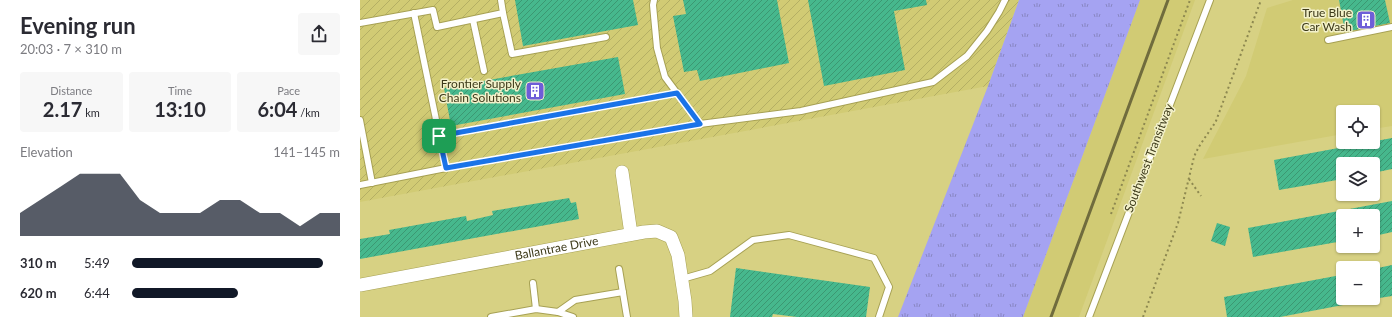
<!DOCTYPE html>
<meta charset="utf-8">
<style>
body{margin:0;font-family:Lato,sans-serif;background:#f7f7f7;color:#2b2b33;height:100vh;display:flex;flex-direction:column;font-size:15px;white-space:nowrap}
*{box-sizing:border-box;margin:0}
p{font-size:13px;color:#7c7c81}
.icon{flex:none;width:22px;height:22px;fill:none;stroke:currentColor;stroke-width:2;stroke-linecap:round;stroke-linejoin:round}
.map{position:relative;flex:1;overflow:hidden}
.side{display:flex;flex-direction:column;background:#fff;width:360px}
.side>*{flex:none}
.fabs{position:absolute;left:976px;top:105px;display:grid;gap:8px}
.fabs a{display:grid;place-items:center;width:44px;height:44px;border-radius:4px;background:#fff;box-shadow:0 1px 3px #0004;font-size:20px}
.pin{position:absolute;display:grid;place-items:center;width:34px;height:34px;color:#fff;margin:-17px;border-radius:8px;box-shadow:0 2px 6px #0006}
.round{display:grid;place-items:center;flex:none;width:42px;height:42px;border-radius:4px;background:#f7f7f7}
.headline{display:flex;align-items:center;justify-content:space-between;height:68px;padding:0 20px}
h1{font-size:22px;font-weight:700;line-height:30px}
.figures{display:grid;grid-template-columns:repeat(3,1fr);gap:6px;height:68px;padding:4px 20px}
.figures div{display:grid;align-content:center;border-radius:4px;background:#f7f7f7;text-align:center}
.figures b{font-size:20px;font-weight:700}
.figures small{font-size:11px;font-weight:400}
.figures p{font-size:11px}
.chart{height:112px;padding:8px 20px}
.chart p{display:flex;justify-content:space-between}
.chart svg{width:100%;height:72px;margin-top:4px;fill:#111827;opacity:.7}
ul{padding:0 20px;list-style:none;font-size:13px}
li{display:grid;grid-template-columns:64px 48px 1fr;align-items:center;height:30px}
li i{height:10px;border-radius:5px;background:#111827}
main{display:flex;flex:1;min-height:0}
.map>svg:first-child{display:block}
</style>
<main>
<section class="side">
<div class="headline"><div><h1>Evening run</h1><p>20:03 · 7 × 310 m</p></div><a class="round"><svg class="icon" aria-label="share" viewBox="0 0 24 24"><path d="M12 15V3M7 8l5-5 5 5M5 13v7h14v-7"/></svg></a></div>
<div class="figures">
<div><p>Distance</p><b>2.17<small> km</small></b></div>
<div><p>Time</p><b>13:10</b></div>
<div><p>Pace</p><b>6:04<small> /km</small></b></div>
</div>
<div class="chart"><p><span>Elevation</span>141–145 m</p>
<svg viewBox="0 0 160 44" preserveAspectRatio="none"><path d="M0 44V30L10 22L20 14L30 6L40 6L50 6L60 22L70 30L80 30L90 30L100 22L110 22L120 30L130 30L140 38L150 30L160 30V44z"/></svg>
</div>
<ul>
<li><b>310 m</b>5:49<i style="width:92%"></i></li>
<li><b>620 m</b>6:44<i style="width:51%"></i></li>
</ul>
</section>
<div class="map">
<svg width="1032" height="317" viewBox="0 0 1032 317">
<defs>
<pattern id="industrial-furrows" width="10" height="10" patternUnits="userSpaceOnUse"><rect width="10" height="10" fill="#d1cb74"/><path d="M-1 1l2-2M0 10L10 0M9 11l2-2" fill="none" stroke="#b4af64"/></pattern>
<pattern id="grass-tufts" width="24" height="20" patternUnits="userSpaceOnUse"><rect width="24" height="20" fill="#a5a3f2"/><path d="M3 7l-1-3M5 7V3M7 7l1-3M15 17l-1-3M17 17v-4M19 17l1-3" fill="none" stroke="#8886c3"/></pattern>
<pattern id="building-hatch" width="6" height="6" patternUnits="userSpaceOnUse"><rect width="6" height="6" fill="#46b88d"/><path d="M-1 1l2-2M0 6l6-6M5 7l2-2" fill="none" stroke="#3c9772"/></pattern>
</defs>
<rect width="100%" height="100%" fill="#d7d183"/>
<!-- built -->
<g fill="#d1cb74">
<path d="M 780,0 L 835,0 L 719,317 L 663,317 Z"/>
<path d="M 933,0 L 1032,0 L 1032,126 L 1013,129 L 1013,112 L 983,112 L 983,134 L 843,159 L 886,76 L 907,8 Z"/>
</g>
<!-- industrial -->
<path fill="url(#industrial-furrows)" d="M 0,0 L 659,0 L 628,86 L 0,202 Z"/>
<!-- grass -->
<path fill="url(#grass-tufts)" d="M 659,0 L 780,0 L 663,317 L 538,317 L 628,86 Z"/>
<!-- building -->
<g fill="url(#building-hatch)">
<path d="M 155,0 L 273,0 L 278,25 L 163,46 Z"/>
<path d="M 323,0 L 417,0 L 429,63 L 340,81 L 337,70 L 324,72 L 313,16 L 326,14 Z"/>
<path d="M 448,0 L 566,0 L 567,5 L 534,11 L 545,70 L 464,86 Z"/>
<path d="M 979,0 L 1025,0 L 1030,23 L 985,32 Z"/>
<path d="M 258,57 L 265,94 L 91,126 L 84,88 Z"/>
<path d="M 1032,138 L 1032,169 L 1013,173 L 1013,164 L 983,164 L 983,179 L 919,190 L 914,160 Z"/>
<path d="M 209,198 L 211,203 L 216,202 L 219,219 L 0,259 L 0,239 L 30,234 L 29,230 L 106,216 L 107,221 L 133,215 L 132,211 Z"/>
<path d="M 1032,201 L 1032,232 L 1019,235 L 1016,216 L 983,216 L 983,241 L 893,257 L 888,228 Z"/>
<path d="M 857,223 L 870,227 L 865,246 L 851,241 Z"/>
<path d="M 1032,265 L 1032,296 L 1013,299 L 1013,269 Z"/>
<path d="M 376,268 L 510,287 L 506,317 L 437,317 L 413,314 L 412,317 L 370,317 Z"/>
<path d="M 981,275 L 983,283 L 983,305 L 920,317 L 867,317 L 864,297 Z"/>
</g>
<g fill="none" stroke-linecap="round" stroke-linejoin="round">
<!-- lane casing -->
<g stroke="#a7a154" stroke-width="8">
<g id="lane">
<path d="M 294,0 L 293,5 L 297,48 L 305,77 L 340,124"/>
<path d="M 54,13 L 86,168"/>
<path d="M 143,13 L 152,54 L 246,37"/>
<path d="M 113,20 L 124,71"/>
<path d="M 0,23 L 73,10 L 77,27 L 143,13 L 141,0"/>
<path d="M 968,40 L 1032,27"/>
<path d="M 0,120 L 12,183"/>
<path d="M 79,136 L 317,93"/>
<path d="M 0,185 L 86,168 L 340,124 L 441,111 L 573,82 L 607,56 L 627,31 L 639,12 L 645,0"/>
<path d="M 259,269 L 267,317"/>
<path d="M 322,279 L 350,271 L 393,240 L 429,235 L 514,258 L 529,287 L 519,317"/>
<path d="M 173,283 L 176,309"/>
<path d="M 131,317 L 176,309 L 198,312"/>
<path d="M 213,317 L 198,312 L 215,300 L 263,292"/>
<path d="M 729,317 L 850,0"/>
</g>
</g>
<!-- street casing -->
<g stroke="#a7a154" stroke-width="14">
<g id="street">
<path d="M 262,172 L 271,234"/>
<path id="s1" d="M 0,285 L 284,232 L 297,231 L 311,237 L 318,255 L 325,301 L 326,317"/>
</g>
</g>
<!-- path -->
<g stroke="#8d8850" stroke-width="2" stroke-dasharray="2 3" stroke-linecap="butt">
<path d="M 829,179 L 841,196"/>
<path d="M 751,214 L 830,0"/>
<path d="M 783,317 L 818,223 L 834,157 C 839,144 849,133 856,121 L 901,0"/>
</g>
<!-- lane -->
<use href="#lane" stroke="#fff" stroke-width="6"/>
<!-- street -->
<use href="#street" stroke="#fff" stroke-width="13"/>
<!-- rail -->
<path stroke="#706c3d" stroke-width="3" d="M 691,317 L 808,0"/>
</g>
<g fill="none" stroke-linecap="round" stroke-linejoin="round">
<!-- route casing -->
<g stroke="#fff" stroke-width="8">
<path id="route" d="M 317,93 L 340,124 L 86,168 L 79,136 Z"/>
</g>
<!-- route -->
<use href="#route" stroke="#1a73e8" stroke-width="5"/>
</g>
<!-- icons -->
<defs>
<g id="building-square" transform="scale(1)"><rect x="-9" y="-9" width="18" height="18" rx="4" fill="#6e5ed8" stroke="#f3f1ca"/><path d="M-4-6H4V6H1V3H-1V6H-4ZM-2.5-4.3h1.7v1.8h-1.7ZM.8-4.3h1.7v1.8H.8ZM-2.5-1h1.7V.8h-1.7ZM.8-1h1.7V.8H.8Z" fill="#fff"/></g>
</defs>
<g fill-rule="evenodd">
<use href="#building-square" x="1006" y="20"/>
<use href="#building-square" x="175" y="91"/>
</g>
<g text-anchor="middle" stroke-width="3" stroke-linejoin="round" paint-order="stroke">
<!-- poi labels -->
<g font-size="12" fill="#3d3a1a" stroke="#f3f1ca" text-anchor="end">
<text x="992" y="17">True Blue<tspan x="992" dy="14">Car Wash</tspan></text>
<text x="161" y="88">Frontier Supply<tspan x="161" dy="14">Chain Solutions</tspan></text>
</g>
<!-- street labels -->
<g font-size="12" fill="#3d3a1a" stroke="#f3f1ca">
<text transform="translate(789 158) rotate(-69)" y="4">Southwest Transitway</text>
<text dy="4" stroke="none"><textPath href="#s1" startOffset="200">Ballantrae Drive</textPath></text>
</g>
</g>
</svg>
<div class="fabs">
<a><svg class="icon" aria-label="locate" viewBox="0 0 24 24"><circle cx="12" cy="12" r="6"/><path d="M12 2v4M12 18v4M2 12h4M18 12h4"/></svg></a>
<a><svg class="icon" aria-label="layers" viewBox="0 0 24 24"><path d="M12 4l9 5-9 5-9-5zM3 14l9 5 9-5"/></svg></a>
<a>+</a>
<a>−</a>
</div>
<div class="pin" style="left:79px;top:136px;background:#1e9e55"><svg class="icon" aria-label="arrive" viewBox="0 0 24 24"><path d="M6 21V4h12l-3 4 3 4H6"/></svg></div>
</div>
</main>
